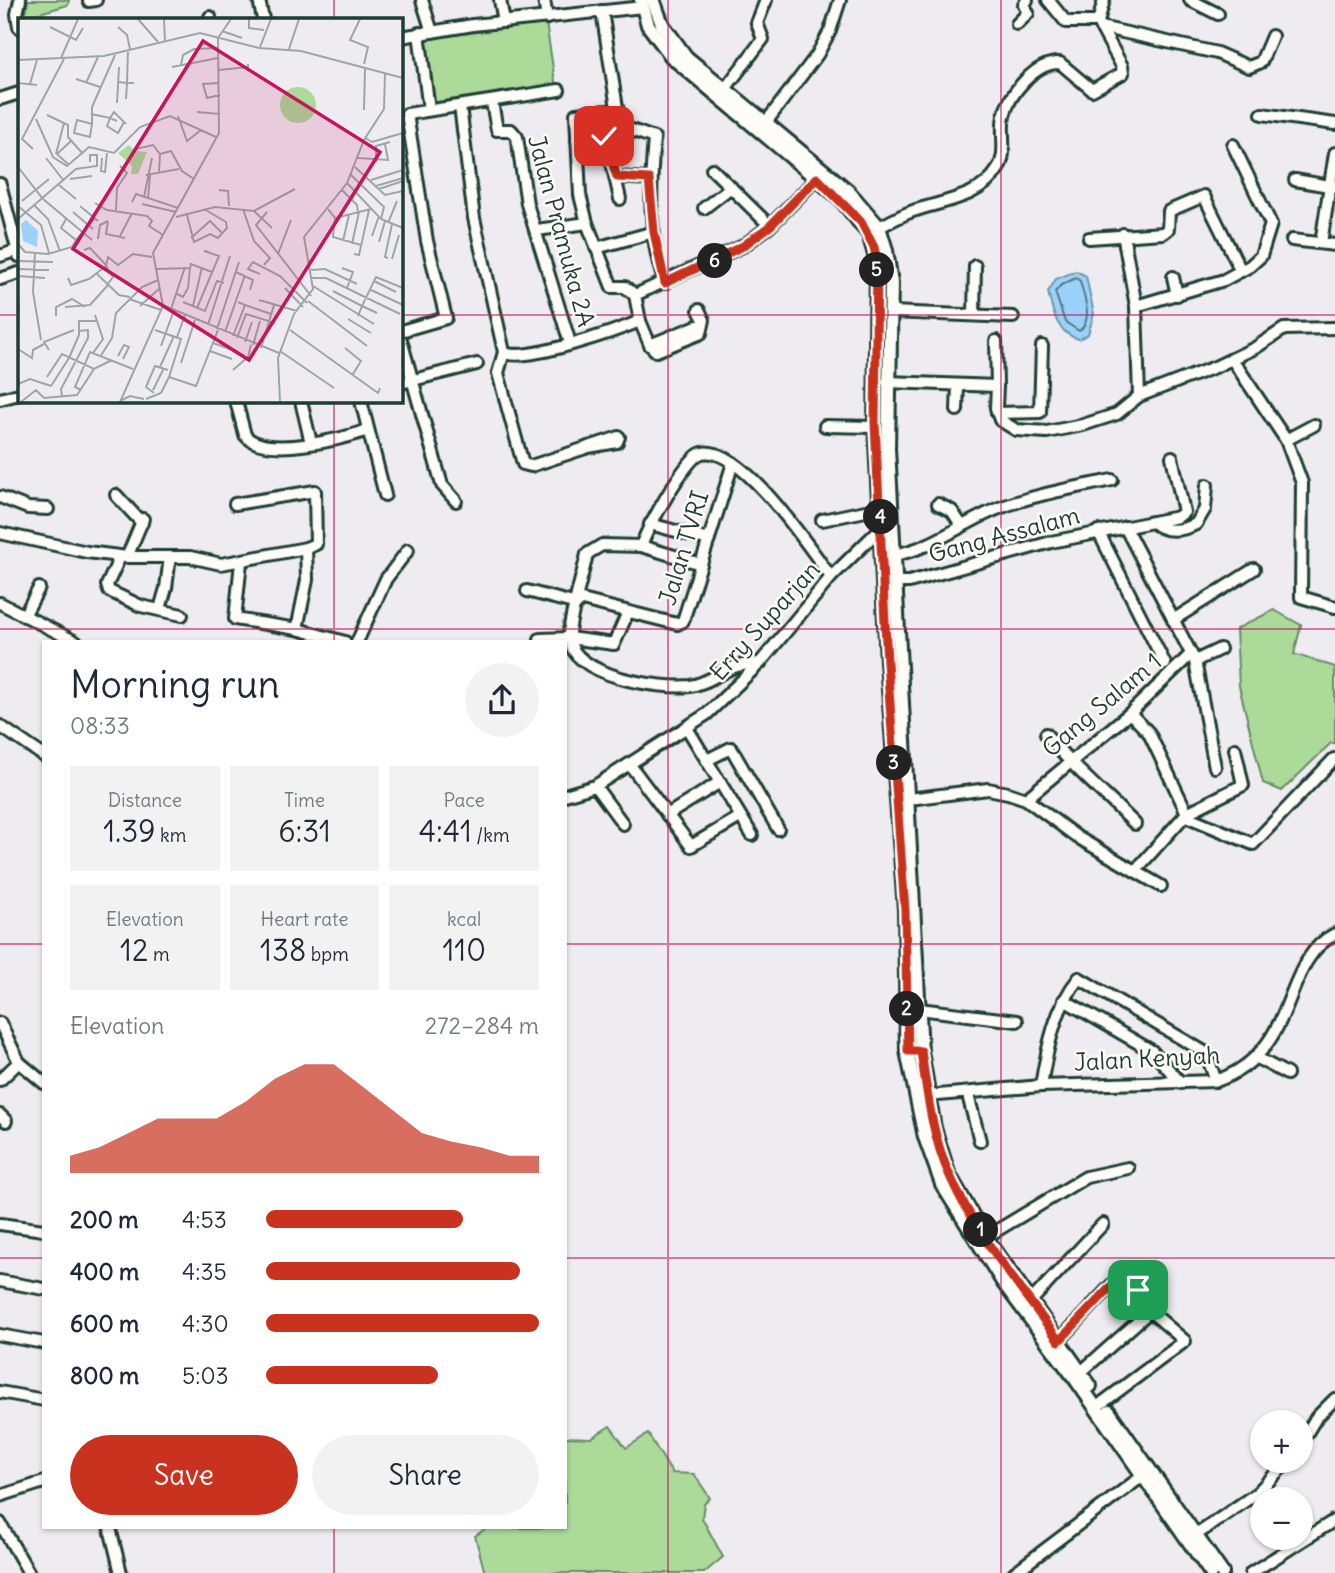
<!DOCTYPE html>
<meta charset="utf-8">
<style>
body{margin:0;font-family:Delius,sans-serif;background:#f2f2f3;color:#1f2937;height:100vh;display:flex;flex-direction:column;font-size:26px;white-space:nowrap}
*{box-sizing:border-box;margin:0}
p{font-size:23px;color:#747a83}
.icon{flex:none;width:38px;height:38px;fill:none;stroke:currentColor;stroke-width:2;stroke-linecap:round;stroke-linejoin:round}
.map{position:relative;flex:1;overflow:hidden}
.side{position:absolute;left:42px;top:640px;width:525px;height:889px;display:flex;flex-direction:column;background:#fff;border-radius:0px;box-shadow:0 2px 5px #0004}
.side>*{flex:none}
.buttons{position:absolute;left:1250px;top:1410px;display:grid;gap:14px}
.buttons a{display:grid;place-items:center;width:63px;height:63px;border-radius:50%;background:#fff;box-shadow:0 2px 5px #0004;font-size:35px}
.pin{position:absolute;display:grid;place-items:center;width:60px;height:60px;color:#fff;margin:-30px;border-radius:14px;box-shadow:0 4px 10px #0006}
.km{position:absolute;width:35px;height:35px;margin:-18px;border-radius:50%;background:#222;color:#fff;font-size:19px;line-height:35px;text-align:center}
.round{display:grid;place-items:center;flex:none;width:74px;height:74px;border-radius:37px;background:#f2f2f3}
.overview{display:flex;align-items:center;justify-content:space-between;height:119px;padding:0 28px}
h1{font-size:38px;font-weight:600;line-height:52px}
.figures{display:grid;grid-template-columns:repeat(3,1fr);gap:10px;height:119px;padding:7px 28px}
.figures div{display:grid;align-content:center;border-radius:0px;background:#f2f2f3;text-align:center}
.figures b{font-size:30px;font-weight:600}
.figures small{font-size:19px;font-weight:400}
.figures p{font-size:19px}
.chart{height:196px;padding:14px 28px}
.chart p{display:flex;justify-content:space-between}
.chart svg{width:100%;height:126px;margin-top:7px;fill:#c8321e;opacity:.7}
.action{display:flex;gap:14px;margin-top:auto;padding:14px 28px}
.action a{flex:1;height:80px;border-radius:42px;background:#c8321e;color:#fff;font-size:28px;font-weight:600;line-height:80px;text-align:center}
.action a+a{background:#f2f2f3;color:#1f2937}
ul{padding:0 28px;list-style:none;font-size:23px}
li{display:grid;grid-template-columns:112px 84px 1fr;align-items:center;height:52px}
li i{height:18px;border-radius:9px;background:#c8321e}
.map>svg:first-child{display:block}
</style>
<div class="map">
<svg width="1335" height="1573" viewBox="0 0 1335 1573">
<rect width="100%" height="100%" fill="#efecf1"/>
<filter id="ink" filterUnits="userSpaceOnUse"><feTurbulence type="fractalNoise" baseFrequency=".0143" numOctaves="2"/><feDisplacementMap in="SourceGraphic" scale="14" xChannelSelector="R" yChannelSelector="G"/><feConvolveMatrix kernelMatrix="1 2 1 2 8 2 1 2 1" color-interpolation-filters="sRGB"/></filter>
<g filter="url(#ink)">
<!-- green -->
<g fill="#abda99" stroke="#658c66" stroke-width="2">
<path d="M 28,0 L 69,0 L 68,5 L 25,17 Z"/>
<path d="M 546,23 L 556,88 L 428,106 L 415,40 Z"/>
<path d="M 1274,610 L 1301,625 L 1294,654 L 1335,667 L 1335,743 L 1331,743 L 1282,791 L 1263,783 L 1239,686 L 1236,629 Z"/>
<path d="M 610,1426 L 626,1448 L 648,1434 L 672,1473 L 694,1474 L 710,1498 L 704,1503 L 702,1518 L 723,1557 L 704,1573 L 485,1573 L 475,1536 L 487,1528 L 565,1528 L 565,1437 L 591,1438 Z"/>
</g>
<!-- water -->
<path fill="#9cd1fa" stroke="#6a96ab" stroke-width="2" d="M 1076,271 L 1086,276 L 1094,314 L 1088,334 L 1079,339 C 1056,333 1053,312 1048,292 L 1056,279 Z"/>
<g fill="none" stroke-linecap="round" stroke-linejoin="round">
<!-- shore -->
<path stroke="#517883" stroke-width="2" d="M 1076,278 L 1080,281 C 1084,297 1094,320 1079,331 L 1065,322 L 1055,292 L 1061,285 Z"/>
<!-- minor casing -->
<g stroke="#1f3d34" stroke-width="16">
<g id="minor">
<path d="M 259,0 L 263,19"/>
<path d="M 422,0 L 432,32"/>
<path d="M 500,0 L 504,22"/>
<path d="M 544,0 L 547,18"/>
<path d="M 1048,0 L 1066,22 L 1098,22"/>
<path d="M 1190,0 L 1218,14"/>
<path d="M 89,1 L 96,0"/>
<path d="M 602,11 L 619,121 L 629,129 L 654,138 C 650,186 648,237 665,283"/>
<path d="M 210,17 L 210,19"/>
<path d="M 1017,24 L 1028,13 L 1024,5 L 1027,0"/>
<path d="M 19,27 L 17,14 L 20,0"/>
<path d="M 1100,27 L 1217,53 L 1249,67 L 1261,62 L 1272,36"/>
<path d="M 419,33 L 429,110"/>
<path d="M 401,37 L 473,25 L 643,7"/>
<path d="M 725,89 L 763,39 L 757,23 L 766,0"/>
<path d="M 0,99 L 19,93"/>
<path d="M 492,102 L 497,130 L 511,130 L 517,137 L 527,204 L 570,343"/>
<path d="M 460,106 L 474,218 L 504,352"/>
<path d="M 618,110 L 576,114 L 580,195 L 587,223 L 612,287 L 625,287 L 635,295"/>
<path d="M 601,111 L 604,136"/>
<path d="M 1262,114 L 1335,124"/>
<path d="M 767,121 L 817,55 L 830,31 L 840,0"/>
<path d="M 577,140 L 606,136 L 620,199"/>
<path d="M 712,169 L 770,226"/>
<path d="M 617,177 L 649,179"/>
<path d="M 1295,180 L 1335,187"/>
<path d="M 0,184 L 19,256"/>
<path d="M 704,208 L 731,187"/>
<path d="M 879,227 C 890,222 901,215 913,211 C 942,201 981,198 998,169 C 1008,153 1000,133 1004,116 C 1009,94 1035,62 1060,63 L 1092,90 L 1123,73 L 1122,66 L 1098,22 L 1104,0"/>
<path d="M 537,230 L 587,223"/>
<path d="M 1123,234 L 1136,306 L 1139,396"/>
<path d="M 1089,238 L 1163,233 L 1168,229 L 1169,211 L 1204,196 L 1241,271"/>
<path d="M 1292,240 L 1335,245"/>
<path d="M 1321,243 L 1335,153"/>
<path d="M 596,248 L 654,232"/>
<path d="M 0,256 L 18,250"/>
<path d="M 1173,277 L 1177,295"/>
<path d="M 0,279 L 19,273"/>
<path d="M 1136,306 L 1224,280 L 1250,266 L 1261,256 L 1271,224 L 1233,145"/>
<path d="M 890,312 L 1013,317"/>
<path d="M 974,315 L 975,266"/>
<path d="M 640,321 L 650,345 L 656,351 L 701,333 L 704,320 L 699,310"/>
<path d="M 401,331 L 446,318 L 427,241 L 407,114 L 559,90"/>
<path d="M 401,340 L 442,485 L 456,501"/>
<path d="M 996,341 L 997,386"/>
<path d="M 650,345 L 697,326 L 701,328"/>
<path d="M 504,352 C 519,365 619,330 640,321 L 635,295 L 743,246 L 770,226 L 817,178"/>
<path d="M 504,352 L 498,373 L 523,464 L 531,466 L 619,437 L 617,442 L 588,447"/>
<path d="M 1232,359 L 1286,440 L 1302,483 L 1301,597 L 1335,607"/>
<path d="M 887,382 L 997,386 L 996,408 L 1000,420 L 1016,430 L 1047,432 L 1083,425 L 1117,414 L 1139,396 L 1215,367 L 1255,348 L 1284,329 L 1335,328"/>
<path d="M 401,383 L 477,364"/>
<path d="M 0,399 L 19,394"/>
<path d="M 236,401 L 245,435 C 263,459 343,439 368,430"/>
<path d="M 301,401 L 311,443"/>
<path d="M 361,401 L 385,495"/>
<path d="M 957,410 L 958,385"/>
<path d="M 997,413 L 1040,412 L 1042,346"/>
<path d="M 825,426 L 875,427"/>
<path d="M 1286,440 L 1314,425"/>
<path d="M 116,495 L 142,523"/>
<path d="M 0,497 L 28,508 L 48,509"/>
<path d="M 938,504 L 952,511 L 962,526"/>
<path d="M 822,520 L 880,508"/>
<path d="M 1153,522 C 1164,533 1182,531 1196,524 L 1205,509 L 1207,485"/>
<path d="M 650,524 L 709,540"/>
<path d="M 1125,527 L 1195,661 L 1215,767"/>
<path d="M 1098,531 L 1165,664"/>
<path d="M 0,533 L 87,552 L 127,557 L 190,557 L 221,564 L 306,548 L 316,544 L 315,491 L 235,504"/>
<path d="M 641,546 L 701,564"/>
<path d="M 893,555 C 933,549 964,521 1002,507 C 1037,494 1075,488 1112,480"/>
<path d="M 120,557 L 107,585 L 109,591 L 141,606 L 182,615"/>
<path d="M 127,557 L 143,519"/>
<path d="M 241,562 L 235,619 L 297,629 L 345,642"/>
<path d="M 895,582 L 909,582 L 1051,542 L 1178,517 L 1184,512 L 1172,457"/>
<path d="M 527,591 L 577,604"/>
<path d="M 578,599 L 677,624 L 683,621 L 733,463"/>
<path d="M 0,603 L 76,642"/>
<path d="M 160,609 L 166,588 L 170,557"/>
<path d="M 24,616 L 39,588"/>
<path d="M 1173,620 L 1254,569"/>
<path d="M 297,629 L 307,580 L 306,548"/>
<path d="M 540,639 L 569,638 L 614,644 L 628,612"/>
<path d="M 357,642 L 386,579 L 408,550"/>
<path d="M 1195,661 L 1220,649"/>
<path d="M 760,663 C 752,664 742,664 734,667 C 719,673 706,684 690,686 C 659,689 574,677 569,638 C 567,627 584,570 587,554 L 602,545 L 641,546 C 647,530 686,456 702,453 C 741,444 811,550 831,577"/>
<path d="M 0,726 L 44,756"/>
<path d="M 687,728 L 752,835"/>
<path d="M 1046,734 C 1072,767 1105,794 1135,824"/>
<path d="M 707,760 L 731,748 L 778,829"/>
<path d="M 630,765 L 691,846 L 740,817"/>
<path d="M 595,786 L 623,824"/>
<path d="M 565,795 L 595,786 L 707,714 L 760,663 L 831,577 L 881,528"/>
<path d="M 909,799 L 988,789 L 1008,793 L 1026,799 L 1077,837 L 1135,871 L 1187,813 L 1149,733 L 1130,713"/>
<path d="M 1026,799 L 1130,713 L 1191,654"/>
<path d="M 1187,813 L 1243,785 L 1235,749"/>
<path d="M 667,815 L 720,782"/>
<path d="M 1186,816 L 1253,844 L 1334,759"/>
<path d="M 1135,871 L 1161,886"/>
<path d="M 1064,1000 L 1152,1051 L 1181,1083"/>
<path d="M 919,1009 L 1017,1021"/>
<path d="M 0,1023 L 19,1062 L 44,1083"/>
<path d="M 1257,1058 L 1287,1074"/>
<path d="M 0,1080 L 19,1062"/>
<path d="M 1041,1086 C 1047,1049 1055,1007 1079,978 L 1206,1053 L 1216,1081"/>
<path d="M 968,1095 L 980,1141"/>
<path d="M 927,1096 L 1041,1086 L 1216,1081 C 1301,1051 1279,962 1335,934"/>
<path d="M 0,1115 L 6,1121"/>
<path d="M 0,1224 L 44,1230"/>
<path d="M 986,1237 L 1086,1177 L 1128,1168"/>
<path d="M 0,1281 L 44,1289"/>
<path d="M 1031,1301 L 1103,1224"/>
<path d="M 0,1335 L 44,1343"/>
<path d="M 1059,1341 L 1120,1276 L 1137,1290 L 1150,1311 L 1185,1341 L 1102,1403"/>
<path d="M 1081,1372 L 1150,1311"/>
<path d="M 0,1392 L 44,1400"/>
<path d="M 1300,1444 L 1316,1418 L 1335,1399"/>
<path d="M 0,1496 L 44,1482"/>
<path d="M 0,1523 L 29,1573"/>
<path d="M 110,1528 L 121,1573"/>
<path d="M 1196,1535 L 1257,1493 L 1288,1461"/>
<path d="M 1014,1573 L 1149,1471"/>
<path d="M 1251,1573 L 1335,1520"/>
</g>
</g>
<!-- major casing -->
<g stroke="#1f3d34" stroke-width="18">
<g id="major">
<path d="M 641,0 L 648,25 L 672,57 L 840,198 L 869,234 L 877,262 L 875,423 L 887,662 L 905,910 L 907,1051 L 925,1137 L 942,1184 L 1003,1282 L 1077,1381 L 1211,1573"/>
<path d="M 653,0 L 662,24 L 686,57 L 848,191 L 879,227 L 886,250 L 891,283 L 888,448 L 921,1051 L 934,1128 L 948,1173 L 980,1229 L 1090,1386"/>
<path d="M 1109,1412 L 1222,1573"/>
</g>
</g>
<!-- minor -->
<use href="#minor" stroke="#fdfcf7" stroke-width="10"/>
<!-- major -->
<use href="#major" stroke="#fdfcf7" stroke-width="12"/>
</g>
</g>
<g fill="none" stroke-linecap="round" stroke-linejoin="round" filter="url(#ink)">
<!-- route casing -->
<g stroke="#fff" stroke-width="14">
<path id="route" d="M 604,136 L 617,177 L 649,179 L 654,232 L 665,283 L 743,246 L 770,226 L 817,178 L 861,222 L 874,247 L 877,262 L 875,423 L 887,662 L 905,910 L 908,1051 L 921,1051 C 927,1092 932,1137 950,1176 C 976,1235 1021,1288 1059,1341 L 1121,1276 L 1138,1290"/>
</g>
<!-- route -->
<use href="#route" stroke="#c8321e" stroke-width="9"/>
</g>
<!-- grid -->
<path fill="none" stroke="#c2185b" stroke-width="2" stroke-opacity="0.55" d="M 334,0 L 334,19M 668,0 L 668,1573M 1001,0 L 1001,1573M 0,315 L 19,315M 401,315 L 1335,315M 334,401 L 334,642M 0,629 L 1335,629M 0,944 L 44,944M 565,944 L 1335,944M 0,1258 L 44,1258M 565,1258 L 1335,1258M 334,1528 L 334,1573"/>
<g text-anchor="middle" stroke-width="5" stroke-linejoin="round" paint-order="stroke">
<!-- street labels -->
<g font-size="24" fill="#1f3d34" stroke="#fdfcf7">
<text transform="translate(561 231) rotate(75)" y="8">Jalan Pramuka 2A</text>
<text transform="translate(1004 535) rotate(-15)" y="8">Gang Assalam</text>
<text transform="translate(684 548) rotate(-73)" y="8">Jalan TVRI</text>
<text transform="translate(765 621) rotate(-48)" y="8">Erry Suparjan</text>
<text transform="translate(1102 705) rotate(-40)" y="8">Gang Salam 1</text>
<text transform="translate(1147 1059) rotate(-3)" y="8">Jalan Kenyah</text>
</g>
</g>
<!-- overview -->
<g transform="translate(18 18)">
<rect width="385" height="385" fill="#efecf1"/>
<path d="M262 87a18 18 0 1 1 36 0a18 18 0 1 1-36 0ZM 111,127 L 117,133 L 129,134 L 120,156 L 113,156 L 114,148 L 100,135 Z" fill="#abda99"/>
<path d="M 8,202 L 20,213 L 19,229 L 5,223 L 3,206 Z" fill="#9cd1fa"/>
<path fill="none" stroke="#9ca6a5" stroke-width="2" d="M 120,1 L 140,24M 146,1 L 147,23M 231,1 L 231,10 L 246,12M 342,1 L 332,22 L 350,29 L 346,46M 32,9 L 58,22 L 65,10M 100,9 L 109,17 L 112,31M 204,13 L 224,20M 200,20 L 213,1M 242,29 L 253,1M 271,31 L 281,1M 43,40 L 60,1M 0,42 L 86,38 L 182,15 L 241,30 L 283,33 L 385,60M 163,47 L 165,37 L 176,31 L 200,30M 154,49 L 200,40M 201,52 L 230,49 L 230,46M 58,61 L 82,69M 101,64 L 109,65 L 110,32M 68,65 L 80,39M 201,65 L 185,66 L 189,80 L 202,77M 12,66 L 19,42M 108,81 L 109,65 L 116,65M 99,85 L 101,49M 346,92 L 347,51M 179,94 L 202,96M 73,96 L 92,100 L 96,94 L 108,106M 29,97 L 50,107 L 50,119 L 65,136M 160,98 L 169,123 L 183,112M 0,101 L 1,65 L 19,67M 18,101 L 35,139 L 49,148 L 71,129 L 96,135 L 122,109 L 152,98 L 198,119M 99,103 L 92,100 L 89,108 L 100,115 L 106,104M 74,106 L 59,102 L 56,115 L 72,119 L 74,106 L 74,89 L 97,37M 347,120 L 354,124 L 385,115M 15,131 L 4,121 L 46,41M 118,131 L 135,127 L 142,136M 38,136 L 46,105M 28,140 L 46,163M 84,140 L 83,153 L 87,154 L 89,135M 340,140 L 370,142 L 367,126M 358,144 L 358,128 L 372,124M 51,147 L 39,136 L 53,123M 0,149 L 25,181 L 74,222M 337,149 L 367,177 L 385,173M 141,154 L 142,136 L 153,133 L 164,153 L 176,161M 128,157 L 161,151M 333,157 L 366,189 L 363,201M 52,161 L 74,158M 353,162 L 385,152M 329,165 L 363,201 L 385,210M 41,167 L 58,181M 358,168 L 385,160M 361,171 L 385,163M 201,172 L 210,173 L 211,188M 324,172 L 339,187 L 340,195M 126,179 L 134,140M 130,181 L 132,157M 4,183 L 31,161M 114,184 L 118,176 L 160,190M 77,185 L 89,192 L 129,198 L 134,203 L 131,208 L 145,217M 124,186 L 158,194M 16,187 L 30,201 L 42,233M 0,188 L 23,207 L 31,235M 62,188 L 80,203M 225,191 L 236,223 L 252,240 L 246,247M 310,191 L 317,200 L 315,219 L 343,227M 98,192 L 99,170 L 109,155 L 102,148M 236,193 L 254,210M 55,194 L 75,211M 249,194 L 238,207 L 293,278M 169,197 L 176,224 L 192,216 L 200,220 L 209,210 L 208,204 L 186,191M 158,199 L 197,189 L 236,193 L 277,171M 317,200 L 353,191M 0,201 L 58,151 L 79,148 L 79,137 L 72,137 L 72,144M 48,201 L 43,210 L 58,222 L 77,200M 90,203 L 88,216 L 107,220M 370,205 L 379,183M 102,218 L 114,195M 354,218 L 361,198M 173,220 L 192,203 L 204,215M 80,221 L 82,207 L 90,203M 325,223 L 331,197M 361,224 L 367,203M 0,226 L 7,234 L 30,236 L 54,229 L 58,222M 334,226 L 341,194M 66,232 L 72,230 L 88,247M 17,235 L 15,274 L 23,322M 260,236 L 273,202M 336,236 L 341,237 L 351,192M 370,240 L 367,239 L 374,206M 374,241 L 381,217M 0,243 L 35,244M 88,248 L 95,259 L 89,267M 324,250 L 335,254 L 329,270M 0,251 L 31,252M 138,251 L 172,250 L 173,246 L 194,254M 293,252 L 307,251 L 339,266M 218,254 L 235,262 L 232,272M 79,256 L 101,277 L 112,279M 242,256 L 230,251 L 235,244 L 262,258 L 289,285M 0,258 L 27,260M 50,260 L 53,267 L 71,261 L 88,248 L 90,239 L 100,247 L 115,236 L 134,239M 294,260 L 308,260 L 382,296M 356,263 L 378,274M 295,268 L 356,306M 267,270 L 285,289M 353,272 L 385,287M 315,273 L 344,288 L 340,298M 159,276 L 165,279 L 170,270 L 172,250M 111,281 L 143,292M 241,282 L 279,293M 290,283 L 349,328M 165,284 L 187,293 L 199,263 L 206,265M 227,287 L 253,296M 122,288 L 142,270M 147,288 L 261,335M 175,288 L 184,249M 47,289 L 72,287 L 90,267M 179,290 L 201,238 L 186,233 L 191,234M 153,291 L 167,249M 359,295 L 344,288 L 358,259 L 385,270M 38,298 L 38,289 L 54,281 L 67,289M 330,301 L 353,315M 190,307 L 212,238M 199,311 L 221,244M 137,312 L 163,321 L 151,359M 272,312 L 360,375 L 362,370M 207,314 L 227,257M 0,318 L 1,285M 215,318 L 227,287 L 220,284M 159,319 L 167,297M 219,320 L 228,296 L 257,305M 227,324 L 234,304M 195,325 L 220,334M 235,327 L 242,303M 143,328 L 156,292M 243,330 L 256,287M 327,330 L 343,343 L 335,356M 0,331 L 14,340 L 15,332 L 26,326M 31,332 L 26,324 L 56,312M 192,333 L 214,341M 262,333 L 316,370M 75,335 L 85,321 L 77,297M 100,338 L 106,327 L 111,329 L 105,341M 82,339 L 94,320 L 98,295 L 124,269 L 140,262M 51,340 L 61,317 L 61,303 L 78,303M 163,345 L 177,302M 142,349 L 156,318M 215,352 L 230,339 L 233,327M 29,359 L 44,336 L 76,351 L 92,343M 0,366 L 12,361 L 33,368M 33,368 L 51,340M 63,372 L 57,369 L 72,334 L 115,351M 135,372 L 146,350M 136,375 L 128,369 L 137,348 L 150,352M 44,378 L 43,371 L 70,320 L 70,312 L 61,313M 26,380 L 59,377 L 76,351M 128,381 L 143,375 L 151,359 L 178,368 L 200,312M 104,382 L 112,378 L 126,381M 3,384 L 18,372 L 26,380M 102,384 L 145,288 L 135,235 L 201,115 L 200,20M 262,384 L 260,340 L 276,296 L 295,271 L 286,219 L 329,165 L 346,122 L 366,91 L 367,56"/>
<path fill="#c2185b" fill-opacity="0.15" stroke="#c2185b" stroke-width="3.5" d="M 185,23 L 362,134 L 231,342 L 55,231 Z"/>
<rect width="385" height="385" fill="none" stroke="#1f3d34" stroke-width="3.5"/>
</g>
</svg>
<div class="buttons">
<a>+</a>
<a>−</a>
</div>
<div class="pin" style="left:1138px;top:1290px;background:#1e9e55"><svg class="icon" aria-label="arrive" viewBox="0 0 24 24"><path d="M6 21V4h12l-3 4 3 4H6"/></svg></div>
<div class="pin" style="left:604px;top:136px;background:#d93025"><svg class="icon" aria-label="check" viewBox="0 0 24 24"><path d="M5 12l5 5 9-10"/></svg></div>
<b class="km" style="left:981px;top:1230px">1</b>
<b class="km" style="left:907px;top:1009px">2</b>
<b class="km" style="left:894px;top:763px">3</b>
<b class="km" style="left:881px;top:517px">4</b>
<b class="km" style="left:877px;top:270px">5</b>
<b class="km" style="left:715px;top:261px">6</b>
<section class="side">
<div class="overview"><div><h1>Morning run</h1><p>08:33</p></div><a class="round"><svg class="icon" aria-label="share" viewBox="0 0 24 24"><path d="M12 15V3M7 8l5-5 5 5M5 13v7h14v-7"/></svg></a></div>
<div class="figures">
<div><p>Distance</p><b>1.39<small> km</small></b></div>
<div><p>Time</p><b>6:31</b></div>
<div><p>Pace</p><b>4:41<small> /km</small></b></div>
</div>
<div class="figures">
<div><p>Elevation</p><b>12<small> m</small></b></div>
<div><p>Heart rate</p><b>138<small> bpm</small></b></div>
<div><p>kcal</p><b>110</b></div>
</div>
<div class="chart"><p><span>Elevation</span>272–284 m</p>
<svg viewBox="0 0 160 44" preserveAspectRatio="none"><path d="M0 44V38L10 35L20 30L30 25L40 25L50 25L60 19L70 11L80 6L90 6L100 14L110 22L120 30L130 33L140 35L150 38L160 38V44z"/></svg>
</div>
<ul>
<li><b>200 m</b>4:53<i style="width:72%"></i></li>
<li><b>400 m</b>4:35<i style="width:93%"></i></li>
<li><b>600 m</b>4:30<i style="width:100%"></i></li>
<li><b>800 m</b>5:03<i style="width:63%"></i></li>
</ul>
<div class="action"><a>Save</a><a>Share</a></div>
</section>
</div>
